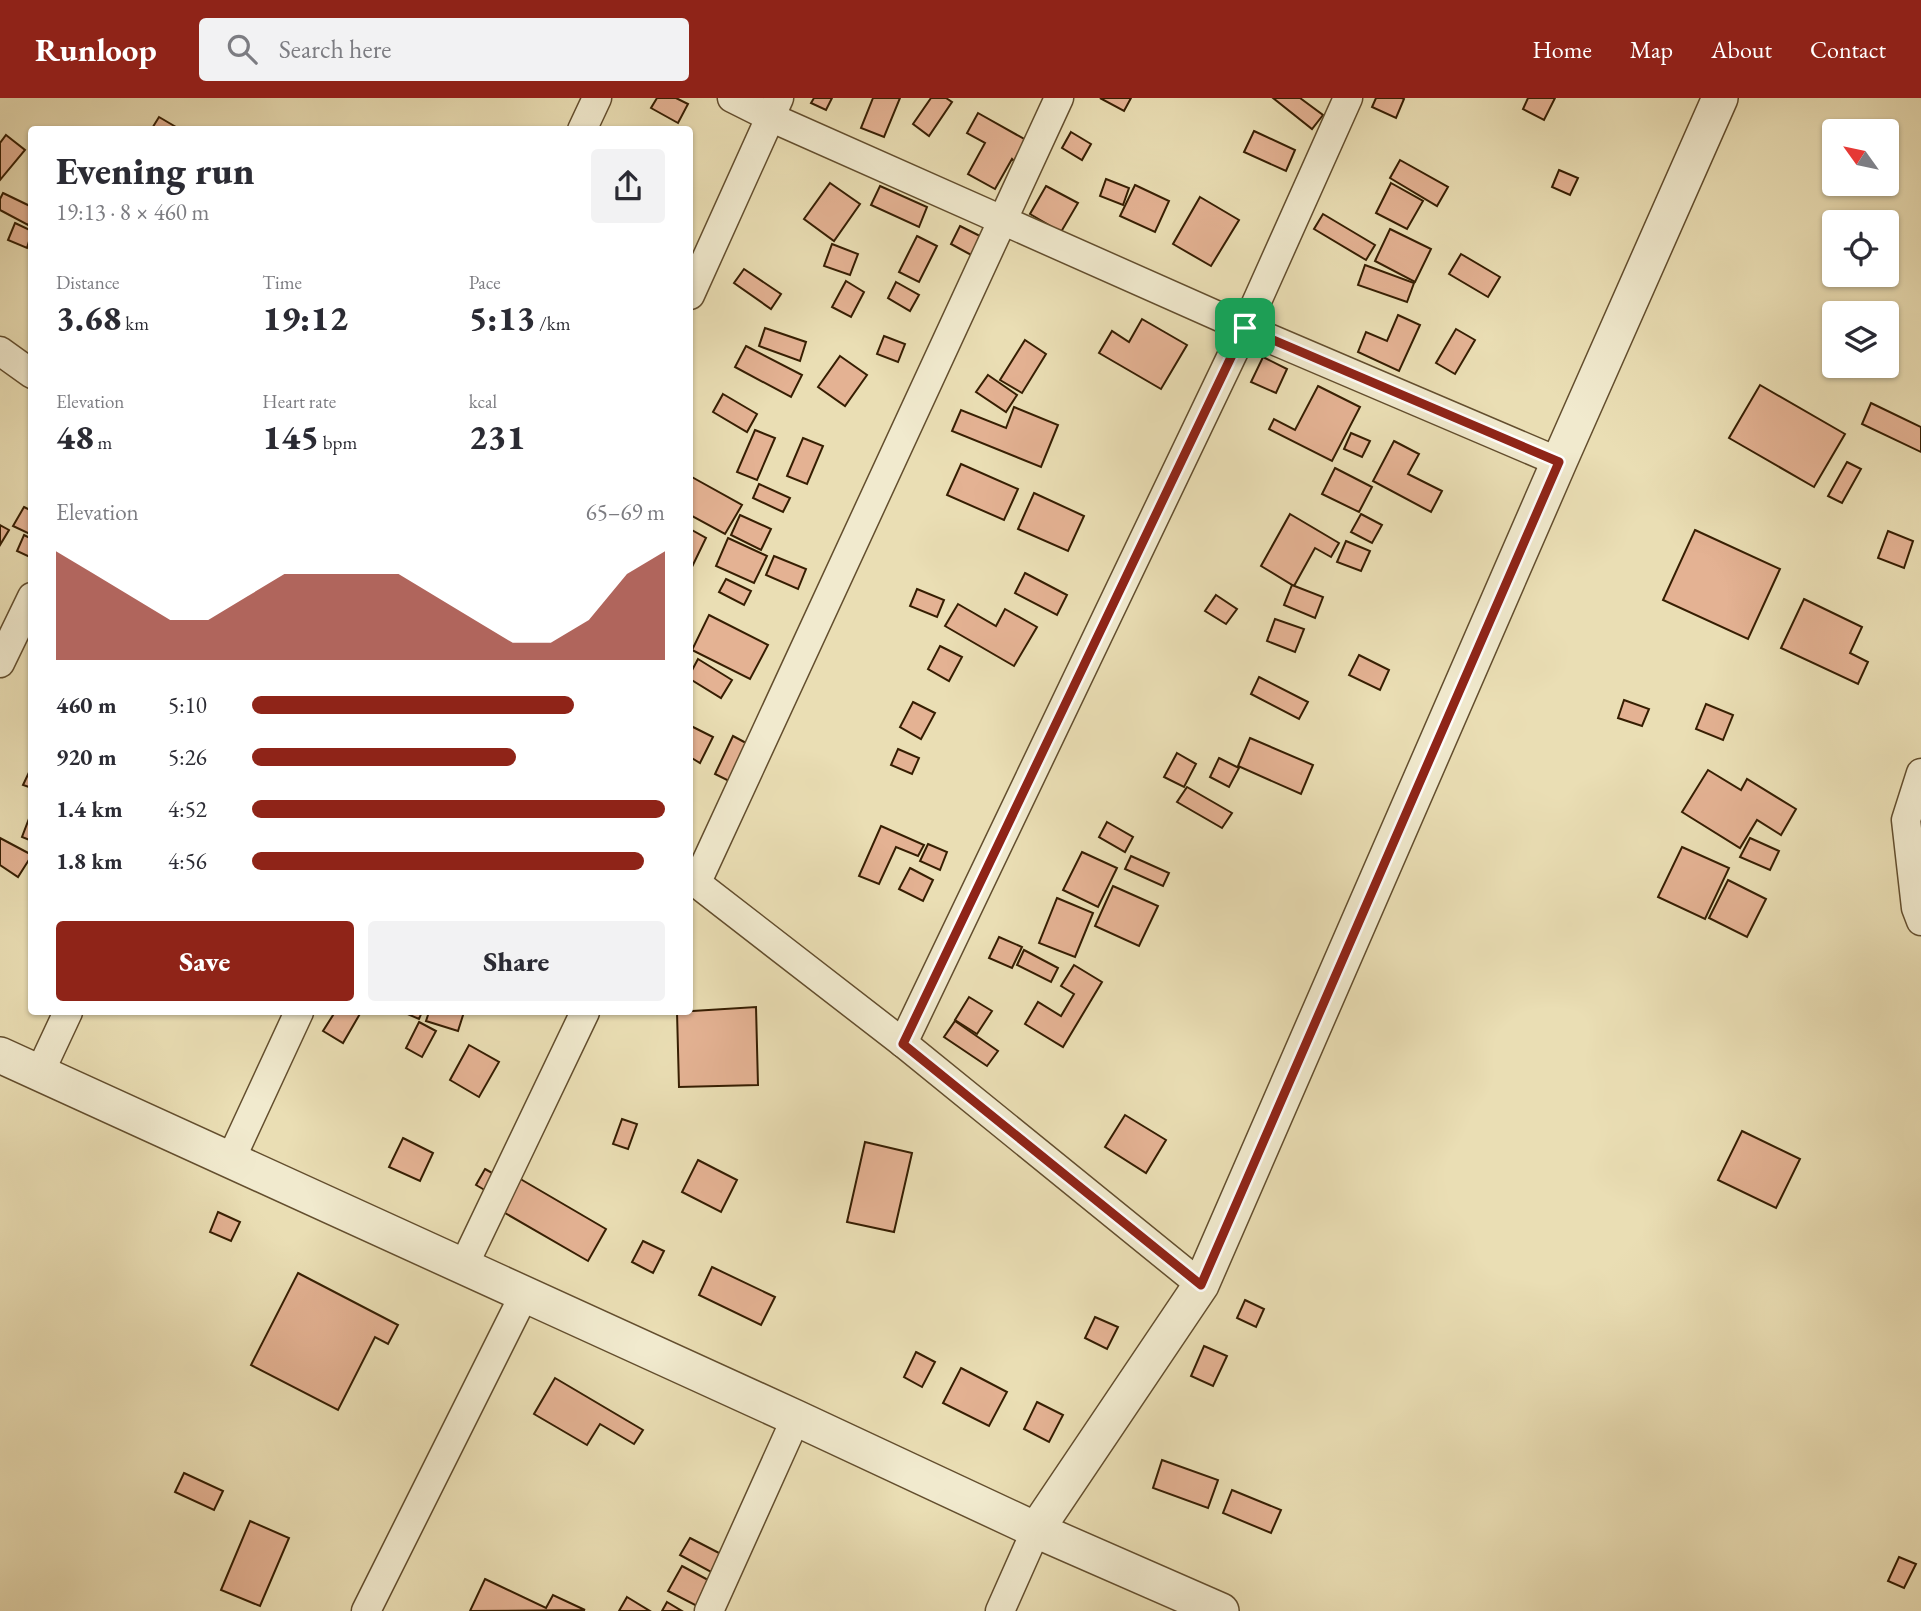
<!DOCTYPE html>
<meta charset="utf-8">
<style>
body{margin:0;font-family:"EB Garamond",serif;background:#f2f2f3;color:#2b2b33;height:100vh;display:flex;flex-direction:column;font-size:26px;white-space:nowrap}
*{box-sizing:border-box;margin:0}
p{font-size:23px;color:#7c7c81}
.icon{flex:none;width:38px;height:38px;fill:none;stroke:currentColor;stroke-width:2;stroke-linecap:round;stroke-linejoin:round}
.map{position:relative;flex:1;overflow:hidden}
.sheet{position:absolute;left:28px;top:28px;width:665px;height:889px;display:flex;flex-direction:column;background:#fff;border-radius:7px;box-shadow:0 2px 5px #0004}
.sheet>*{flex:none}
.needle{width:46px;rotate:303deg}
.fabs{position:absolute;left:1822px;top:21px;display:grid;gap:14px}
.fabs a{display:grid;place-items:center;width:77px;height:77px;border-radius:7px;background:#fff;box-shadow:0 2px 5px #0004;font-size:35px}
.pin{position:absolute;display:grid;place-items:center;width:60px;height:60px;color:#fff;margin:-30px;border-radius:14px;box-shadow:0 4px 10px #0006}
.round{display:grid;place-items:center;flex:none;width:74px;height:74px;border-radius:7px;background:#f2f2f3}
.summary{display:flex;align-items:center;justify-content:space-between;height:119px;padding:0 28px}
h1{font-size:38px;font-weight:800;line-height:52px}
.metrics{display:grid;grid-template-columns:repeat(3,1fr);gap:10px;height:119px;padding:7px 28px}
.metrics div{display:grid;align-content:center}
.metrics b{font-size:35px;font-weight:800}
.metrics small{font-size:19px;font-weight:400}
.metrics p{font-size:19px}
.chart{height:196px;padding:14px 28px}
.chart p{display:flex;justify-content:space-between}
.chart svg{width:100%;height:126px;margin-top:7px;fill:#8f2418;opacity:.7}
.cta{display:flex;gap:14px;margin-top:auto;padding:14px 28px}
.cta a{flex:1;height:80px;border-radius:7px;background:#8f2418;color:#fff;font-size:28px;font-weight:800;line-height:80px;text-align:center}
.cta a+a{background:#f2f2f3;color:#2b2b33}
ul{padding:0 28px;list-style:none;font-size:23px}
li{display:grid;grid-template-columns:112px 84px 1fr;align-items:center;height:52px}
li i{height:18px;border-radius:9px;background:#8f2418}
header{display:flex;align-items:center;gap:42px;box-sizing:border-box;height:98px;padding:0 35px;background:#8f2418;color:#fff}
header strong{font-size:33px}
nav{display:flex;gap:38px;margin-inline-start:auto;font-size:24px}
.search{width:490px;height:63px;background:#f2f2f3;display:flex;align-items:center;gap:18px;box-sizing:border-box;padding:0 24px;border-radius:7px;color:#7c7c81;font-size:26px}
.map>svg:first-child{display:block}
</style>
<header>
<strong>Runloop</strong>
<div class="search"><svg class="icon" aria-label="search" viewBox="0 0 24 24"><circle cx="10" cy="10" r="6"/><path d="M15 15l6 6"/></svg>Search here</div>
<nav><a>Home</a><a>Map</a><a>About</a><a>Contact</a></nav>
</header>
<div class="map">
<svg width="1921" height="1513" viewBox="0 0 1921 1513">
<rect width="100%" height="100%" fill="#eadeb4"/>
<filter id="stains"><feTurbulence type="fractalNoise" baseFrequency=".00286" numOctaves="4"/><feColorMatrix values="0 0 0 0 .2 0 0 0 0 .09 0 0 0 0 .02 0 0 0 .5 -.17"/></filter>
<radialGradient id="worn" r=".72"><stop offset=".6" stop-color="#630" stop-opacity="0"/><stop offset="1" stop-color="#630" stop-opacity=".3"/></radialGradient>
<!-- building -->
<g fill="#e4b293" stroke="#361e02" stroke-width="2">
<path d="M 657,0 L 676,0 L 688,6 L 678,25 L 651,10 Z"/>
<path d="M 814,0 L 832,0 L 826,12 L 811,5 Z"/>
<path d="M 873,0 L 900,0 L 884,39 L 861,30 Z"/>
<path d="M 931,0 L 946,0 L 952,4 L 929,38 L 913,26 Z"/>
<path d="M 1100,0 L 1131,0 L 1124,13 Z"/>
<path d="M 1273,0 L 1300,0 L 1323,17 L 1312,31 Z"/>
<path d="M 1376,0 L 1402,0 L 1404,1 L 1396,20 L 1372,9 Z"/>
<path d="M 1528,0 L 1555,0 L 1544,22 L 1523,11 Z"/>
<path d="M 978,15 L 1026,42 L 1014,63 L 1012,61 L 995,91 L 968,76 L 985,45 L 967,35 Z"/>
<path d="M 159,19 L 176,29 L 174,32 L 151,32 Z"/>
<path d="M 1254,33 L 1295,52 L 1286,73 L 1244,54 Z"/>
<path d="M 1071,34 L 1091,46 L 1082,62 L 1062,50 Z"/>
<path d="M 6,37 L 25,52 L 0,82 L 0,45 Z"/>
<path d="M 1400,62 L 1448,89 L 1437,108 L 1390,80 Z"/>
<path d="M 1559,72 L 1578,80 L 1570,97 L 1552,89 Z"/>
<path d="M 1106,81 L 1129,90 L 1123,107 L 1100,98 Z"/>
<path d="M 830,85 L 860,106 L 834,143 L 804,121 Z"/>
<path d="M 1391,85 L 1423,103 L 1407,131 L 1376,115 Z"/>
<path d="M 1135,87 L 1169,103 L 1155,134 L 1120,118 Z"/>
<path d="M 880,88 L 927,109 L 919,129 L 871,107 Z"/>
<path d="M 1046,88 L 1078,105 L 1061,134 L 1030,116 Z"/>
<path d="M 3,95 L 32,109 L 32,120 L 28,127 L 0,112 L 0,101 Z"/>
<path d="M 1200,99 L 1239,122 L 1211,168 L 1173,146 Z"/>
<path d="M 1323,116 L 1375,147 L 1366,162 L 1314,131 Z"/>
<path d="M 15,125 L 32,133 L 27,150 L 8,142 Z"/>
<path d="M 960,128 L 982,139 L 973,158 L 951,146 Z"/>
<path d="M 1390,131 L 1431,151 L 1415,184 L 1375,163 Z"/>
<path d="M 917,138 L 937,148 L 919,184 L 899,174 Z"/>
<path d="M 832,146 L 858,156 L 850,177 L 824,168 Z"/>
<path d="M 1461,156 L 1500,179 L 1488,199 L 1449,176 Z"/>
<path d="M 1365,167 L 1414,185 L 1407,204 L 1358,187 Z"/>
<path d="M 744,171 L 781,196 L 771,211 L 734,185 Z"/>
<path d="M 846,183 L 864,194 L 851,219 L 832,209 Z"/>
<path d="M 896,184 L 919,197 L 910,213 L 888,200 Z"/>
<path d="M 1398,217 L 1420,227 L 1399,273 L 1358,254 L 1366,234 L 1387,243 Z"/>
<path d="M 1142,221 L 1187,247 L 1161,291 L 1099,255 L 1112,233 L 1129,244 Z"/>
<path d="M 765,230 L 806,244 L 800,263 L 759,248 Z"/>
<path d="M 1456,231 L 1475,242 L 1455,276 L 1436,265 Z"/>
<path d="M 884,238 L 905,246 L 898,264 L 877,256 Z"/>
<path d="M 1025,242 L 1046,256 L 1022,295 L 1000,282 Z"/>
<path d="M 746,248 L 802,277 L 791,299 L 735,269 Z"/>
<path d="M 840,258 L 867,277 L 845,308 L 818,289 Z"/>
<path d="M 1263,259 L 1287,271 L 1276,295 L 1251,284 Z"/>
<path d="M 988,277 L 1017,297 L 1006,314 L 976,294 Z"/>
<path d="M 1760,287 L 1845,336 L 1814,389 L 1729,340 Z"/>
<path d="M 1318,288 L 1360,309 L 1332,363 L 1269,331 L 1274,321 L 1295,332 Z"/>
<path d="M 723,296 L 757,316 L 747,334 L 713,314 Z"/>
<path d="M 1871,305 L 1921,329 L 1921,354 L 1862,326 Z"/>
<path d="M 1014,309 L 1058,327 L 1041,369 L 952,333 L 961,312 L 1006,330 Z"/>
<path d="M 755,332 L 775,340 L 757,382 L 737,374 Z"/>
<path d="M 1351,335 L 1370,343 L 1362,359 L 1344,351 Z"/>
<path d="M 803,340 L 823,348 L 807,386 L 787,378 Z"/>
<path d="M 1394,343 L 1419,356 L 1408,376 L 1442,393 L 1431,414 L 1373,383 Z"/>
<path d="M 1847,364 L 1861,371 L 1842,405 L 1828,398 Z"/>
<path d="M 961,366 L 1018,391 L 1004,422 L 947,397 Z"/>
<path d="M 1335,370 L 1372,389 L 1359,414 L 1322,396 Z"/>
<path d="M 690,378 L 742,407 L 725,436 L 690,417 Z"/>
<path d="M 759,386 L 790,400 L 783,414 L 753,400 Z"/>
<path d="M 1034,395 L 1084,418 L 1068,453 L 1018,431 Z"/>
<path d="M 24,409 L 32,413 L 32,437 L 13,428 Z"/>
<path d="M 1290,416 L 1339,445 L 1331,459 L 1315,450 L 1294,488 L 1261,468 Z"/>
<path d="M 1361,416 L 1382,427 L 1372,445 L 1351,434 Z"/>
<path d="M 740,417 L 771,431 L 761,452 L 731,437 Z"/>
<path d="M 0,427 L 9,432 L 0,447 Z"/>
<path d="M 690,431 L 706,440 L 690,473 Z"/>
<path d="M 1695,432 L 1780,471 L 1748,541 L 1663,502 Z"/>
<path d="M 1888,433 L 1913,443 L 1904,470 L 1878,460 Z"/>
<path d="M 24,437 L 32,441 L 32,460 L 17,453 Z"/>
<path d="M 728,440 L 767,458 L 754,485 L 716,468 Z"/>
<path d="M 1346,443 L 1370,453 L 1361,473 L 1337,464 Z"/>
<path d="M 774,458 L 806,471 L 798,491 L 766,477 Z"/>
<path d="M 1025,475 L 1067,497 L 1057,517 L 1015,495 Z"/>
<path d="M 726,481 L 751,493 L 744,507 L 719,494 Z"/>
<path d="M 1292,487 L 1323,499 L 1315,520 L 1284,507 Z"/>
<path d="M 917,491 L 944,502 L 937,519 L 910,508 Z"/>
<path d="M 1216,497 L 1237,511 L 1226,526 L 1205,513 Z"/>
<path d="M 1804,501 L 1862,529 L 1850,555 L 1868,564 L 1858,586 L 1781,550 Z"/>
<path d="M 958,506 L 996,528 L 1005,511 L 1037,529 L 1014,568 L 945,528 Z"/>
<path d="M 709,517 L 768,547 L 750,581 L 692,552 Z"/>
<path d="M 1275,521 L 1304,531 L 1295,554 L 1267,543 Z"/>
<path d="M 940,548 L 962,559 L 949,583 L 928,571 Z"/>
<path d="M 1359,557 L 1389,572 L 1380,592 L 1349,577 Z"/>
<path d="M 698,561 L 732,582 L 721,600 L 690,581 L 690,576 Z"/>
<path d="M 1259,579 L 1308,604 L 1299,621 L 1251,596 Z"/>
<path d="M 1624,602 L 1649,611 L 1642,628 L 1618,620 Z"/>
<path d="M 913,604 L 935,615 L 921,641 L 900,629 Z"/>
<path d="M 1706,606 L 1733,617 L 1723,642 L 1696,631 Z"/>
<path d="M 691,628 L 713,639 L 700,665 L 690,659 Z"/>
<path d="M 733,638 L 748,646 L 729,683 L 715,676 Z"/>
<path d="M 1250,640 L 1313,667 L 1301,696 L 1238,668 Z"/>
<path d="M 898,651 L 919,660 L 912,676 L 891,667 Z"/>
<path d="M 1177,655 L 1196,666 L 1184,689 L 1164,679 Z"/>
<path d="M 1219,660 L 1239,670 L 1229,689 L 1210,679 Z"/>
<path d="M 32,668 L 32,690 L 23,687 Z"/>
<path d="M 1708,672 L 1741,692 L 1747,681 L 1796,711 L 1781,737 L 1757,722 L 1740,750 L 1682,714 Z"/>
<path d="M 1187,689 L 1232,715 L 1222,730 L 1177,704 Z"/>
<path d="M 30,718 L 32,718 L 32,743 L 22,739 Z"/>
<path d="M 1107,724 L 1133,739 L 1125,754 L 1099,739 Z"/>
<path d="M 881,728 L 924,747 L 918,758 L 896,749 L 879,786 L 859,778 Z"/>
<path d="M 0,740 L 32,757 L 18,779 L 0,767 Z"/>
<path d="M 1750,740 L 1779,753 L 1770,772 L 1740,759 Z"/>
<path d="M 928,746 L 947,754 L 940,772 L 920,763 Z"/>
<path d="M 1682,749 L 1729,770 L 1705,821 L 1658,799 Z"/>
<path d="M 1082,754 L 1117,770 L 1098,809 L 1063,792 Z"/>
<path d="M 1131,758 L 1169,775 L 1163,788 L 1125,771 Z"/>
<path d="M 910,770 L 933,782 L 923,803 L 899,791 Z"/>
<path d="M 1728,782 L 1766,801 L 1747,839 L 1709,820 Z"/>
<path d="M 1113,788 L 1158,808 L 1139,848 L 1095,828 Z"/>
<path d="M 1057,800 L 1093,815 L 1075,859 L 1039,845 Z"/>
<path d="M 999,839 L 1022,849 L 1012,870 L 989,860 Z"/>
<path d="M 1024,852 L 1058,870 L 1051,884 L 1017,867 Z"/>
<path d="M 1074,867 L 1102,884 L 1063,949 L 1025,926 L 1038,904 L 1061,918 L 1074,896 L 1061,888 Z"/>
<path d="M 969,899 L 992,913 L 977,936 L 955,922 Z"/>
<path d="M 756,909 L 758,987 L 679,989 L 677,914 Z"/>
<path d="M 335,914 L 361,914 L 343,945 L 323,933 Z"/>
<path d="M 403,914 L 422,914 L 419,921 Z"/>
<path d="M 429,914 L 464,914 L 458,933 L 426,923 Z"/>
<path d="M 955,923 L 998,953 L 987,968 L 944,939 Z"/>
<path d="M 419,924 L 436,933 L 422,959 L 406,950 Z"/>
<path d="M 469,947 L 499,964 L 479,999 L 450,982 Z"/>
<path d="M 1125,1017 L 1166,1042 L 1146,1075 L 1105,1049 Z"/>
<path d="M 622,1021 L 637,1026 L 628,1051 L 613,1046 Z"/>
<path d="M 1742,1033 L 1800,1061 L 1776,1110 L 1718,1082 Z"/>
<path d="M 403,1040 L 433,1055 L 420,1083 L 389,1069 Z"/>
<path d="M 865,1044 L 912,1055 L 894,1134 L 847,1124 Z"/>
<path d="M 698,1062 L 737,1082 L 721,1114 L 682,1094 Z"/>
<path d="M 485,1071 L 505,1082 L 495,1098 L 476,1087 Z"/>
<path d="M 517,1079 L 606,1131 L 588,1163 L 498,1111 Z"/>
<path d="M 218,1114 L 240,1124 L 231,1143 L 210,1134 Z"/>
<path d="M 643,1143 L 664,1153 L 653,1175 L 632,1164 Z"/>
<path d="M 712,1169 L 775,1199 L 761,1227 L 699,1197 Z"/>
<path d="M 298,1175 L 398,1227 L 388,1246 L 375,1239 L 338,1312 L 251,1267 Z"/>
<path d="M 1245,1202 L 1264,1211 L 1256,1229 L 1237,1220 Z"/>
<path d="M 1095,1219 L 1118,1229 L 1107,1251 L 1085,1240 Z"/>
<path d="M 1204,1248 L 1227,1258 L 1213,1288 L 1191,1278 Z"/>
<path d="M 916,1254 L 935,1264 L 922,1289 L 904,1279 Z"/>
<path d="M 961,1270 L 1007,1294 L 989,1328 L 943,1305 Z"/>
<path d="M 555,1280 L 643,1332 L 634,1346 L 600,1326 L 587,1347 L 534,1316 Z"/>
<path d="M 1037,1304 L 1063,1317 L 1049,1344 L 1024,1331 Z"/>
<path d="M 1162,1362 L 1218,1382 L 1208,1410 L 1153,1390 Z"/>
<path d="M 184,1375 L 223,1393 L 214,1412 L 175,1394 Z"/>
<path d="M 1232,1392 L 1281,1412 L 1271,1435 L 1223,1415 Z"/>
<path d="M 250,1423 L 289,1440 L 260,1508 L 221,1492 Z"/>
<path d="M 690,1440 L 721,1456 L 711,1474 L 680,1457 Z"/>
<path d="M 1899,1459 L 1916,1466 L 1904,1490 L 1888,1483 Z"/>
<path d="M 682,1468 L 710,1483 L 697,1508 L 668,1493 Z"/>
<path d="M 485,1481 L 546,1510 L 553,1497 L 585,1512 L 470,1513 Z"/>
<path d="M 627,1499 L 650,1513 L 619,1513 Z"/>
<path d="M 667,1504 L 682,1513 L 662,1513 Z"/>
</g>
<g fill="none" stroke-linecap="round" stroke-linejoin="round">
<!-- minor casing -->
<g stroke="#634e2e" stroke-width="31">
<g id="minor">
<path d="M 732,0 L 770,19 L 1245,230 L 1559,364"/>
<path d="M 582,32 L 597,0"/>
<path d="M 690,197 L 779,0"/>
<path d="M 0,253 L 32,276"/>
<path d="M 0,565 L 32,499"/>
<path d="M 1921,675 L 1906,722 L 1916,810 L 1921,823"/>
<path d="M 690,780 L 903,945 L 1201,1187"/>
<path d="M 696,786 L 1059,0"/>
<path d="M 903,945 L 1245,230 L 1348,0"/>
<path d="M 39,976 L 68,914"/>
<path d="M 230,1063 L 299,914"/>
<path d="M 463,1169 L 585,914"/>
<path d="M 366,1513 L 524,1197"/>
<path d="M 709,1513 L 796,1320"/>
<path d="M 1000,1513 L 1036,1432"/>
</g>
</g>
<!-- tertiary casing -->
<g stroke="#634e2e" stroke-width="38">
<g id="tertiary">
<path d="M 0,957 L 796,1320 L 1036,1432 L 1221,1513"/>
<path d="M 1036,1432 L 1201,1187 L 1559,364 L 1720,0"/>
</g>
</g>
<!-- minor -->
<use href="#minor" stroke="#f1eace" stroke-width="28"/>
<!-- tertiary -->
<use href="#tertiary" stroke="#f1eace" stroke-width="35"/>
</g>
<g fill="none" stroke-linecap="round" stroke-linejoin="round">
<!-- route casing -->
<g stroke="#fff" stroke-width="14">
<path id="route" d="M 1245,230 L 1559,364 L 1201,1187 L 903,946 Z"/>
</g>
<!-- route -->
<use href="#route" stroke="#8f2418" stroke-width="9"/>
</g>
<rect width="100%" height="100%" filter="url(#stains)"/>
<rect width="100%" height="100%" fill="url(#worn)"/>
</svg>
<div class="fabs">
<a><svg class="needle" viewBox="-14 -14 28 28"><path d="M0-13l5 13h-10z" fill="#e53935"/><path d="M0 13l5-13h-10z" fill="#7c7c81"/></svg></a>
<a><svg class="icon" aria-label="locate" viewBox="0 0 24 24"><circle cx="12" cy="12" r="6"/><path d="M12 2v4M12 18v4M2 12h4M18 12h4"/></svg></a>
<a><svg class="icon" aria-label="layers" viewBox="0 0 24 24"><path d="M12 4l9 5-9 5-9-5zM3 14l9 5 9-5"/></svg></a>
</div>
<div class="pin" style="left:1245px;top:230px;background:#1e9e55"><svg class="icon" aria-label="arrive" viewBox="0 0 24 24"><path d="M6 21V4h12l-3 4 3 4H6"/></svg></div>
<section class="sheet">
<div class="summary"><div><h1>Evening run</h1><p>19:13 · 8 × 460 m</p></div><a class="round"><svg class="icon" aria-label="share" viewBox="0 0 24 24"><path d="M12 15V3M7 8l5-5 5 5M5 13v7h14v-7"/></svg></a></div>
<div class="metrics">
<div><p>Distance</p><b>3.68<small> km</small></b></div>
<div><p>Time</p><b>19:12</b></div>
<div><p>Pace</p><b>5:13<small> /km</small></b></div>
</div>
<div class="metrics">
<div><p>Elevation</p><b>48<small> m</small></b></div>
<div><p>Heart rate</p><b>145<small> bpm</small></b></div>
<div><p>kcal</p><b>231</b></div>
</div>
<div class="chart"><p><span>Elevation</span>65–69 m</p>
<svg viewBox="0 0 160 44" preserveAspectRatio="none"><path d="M0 44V6L10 14L20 22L30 30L40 30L50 22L60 14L70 14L80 14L90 14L100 22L110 30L120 38L130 38L140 30L150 14L160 6V44z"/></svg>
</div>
<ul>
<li><b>460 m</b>5:10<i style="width:78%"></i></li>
<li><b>920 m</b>5:26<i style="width:64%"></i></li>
<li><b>1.4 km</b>4:52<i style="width:100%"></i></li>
<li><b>1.8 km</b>4:56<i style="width:95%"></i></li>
</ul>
<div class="cta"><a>Save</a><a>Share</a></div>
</section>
</div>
